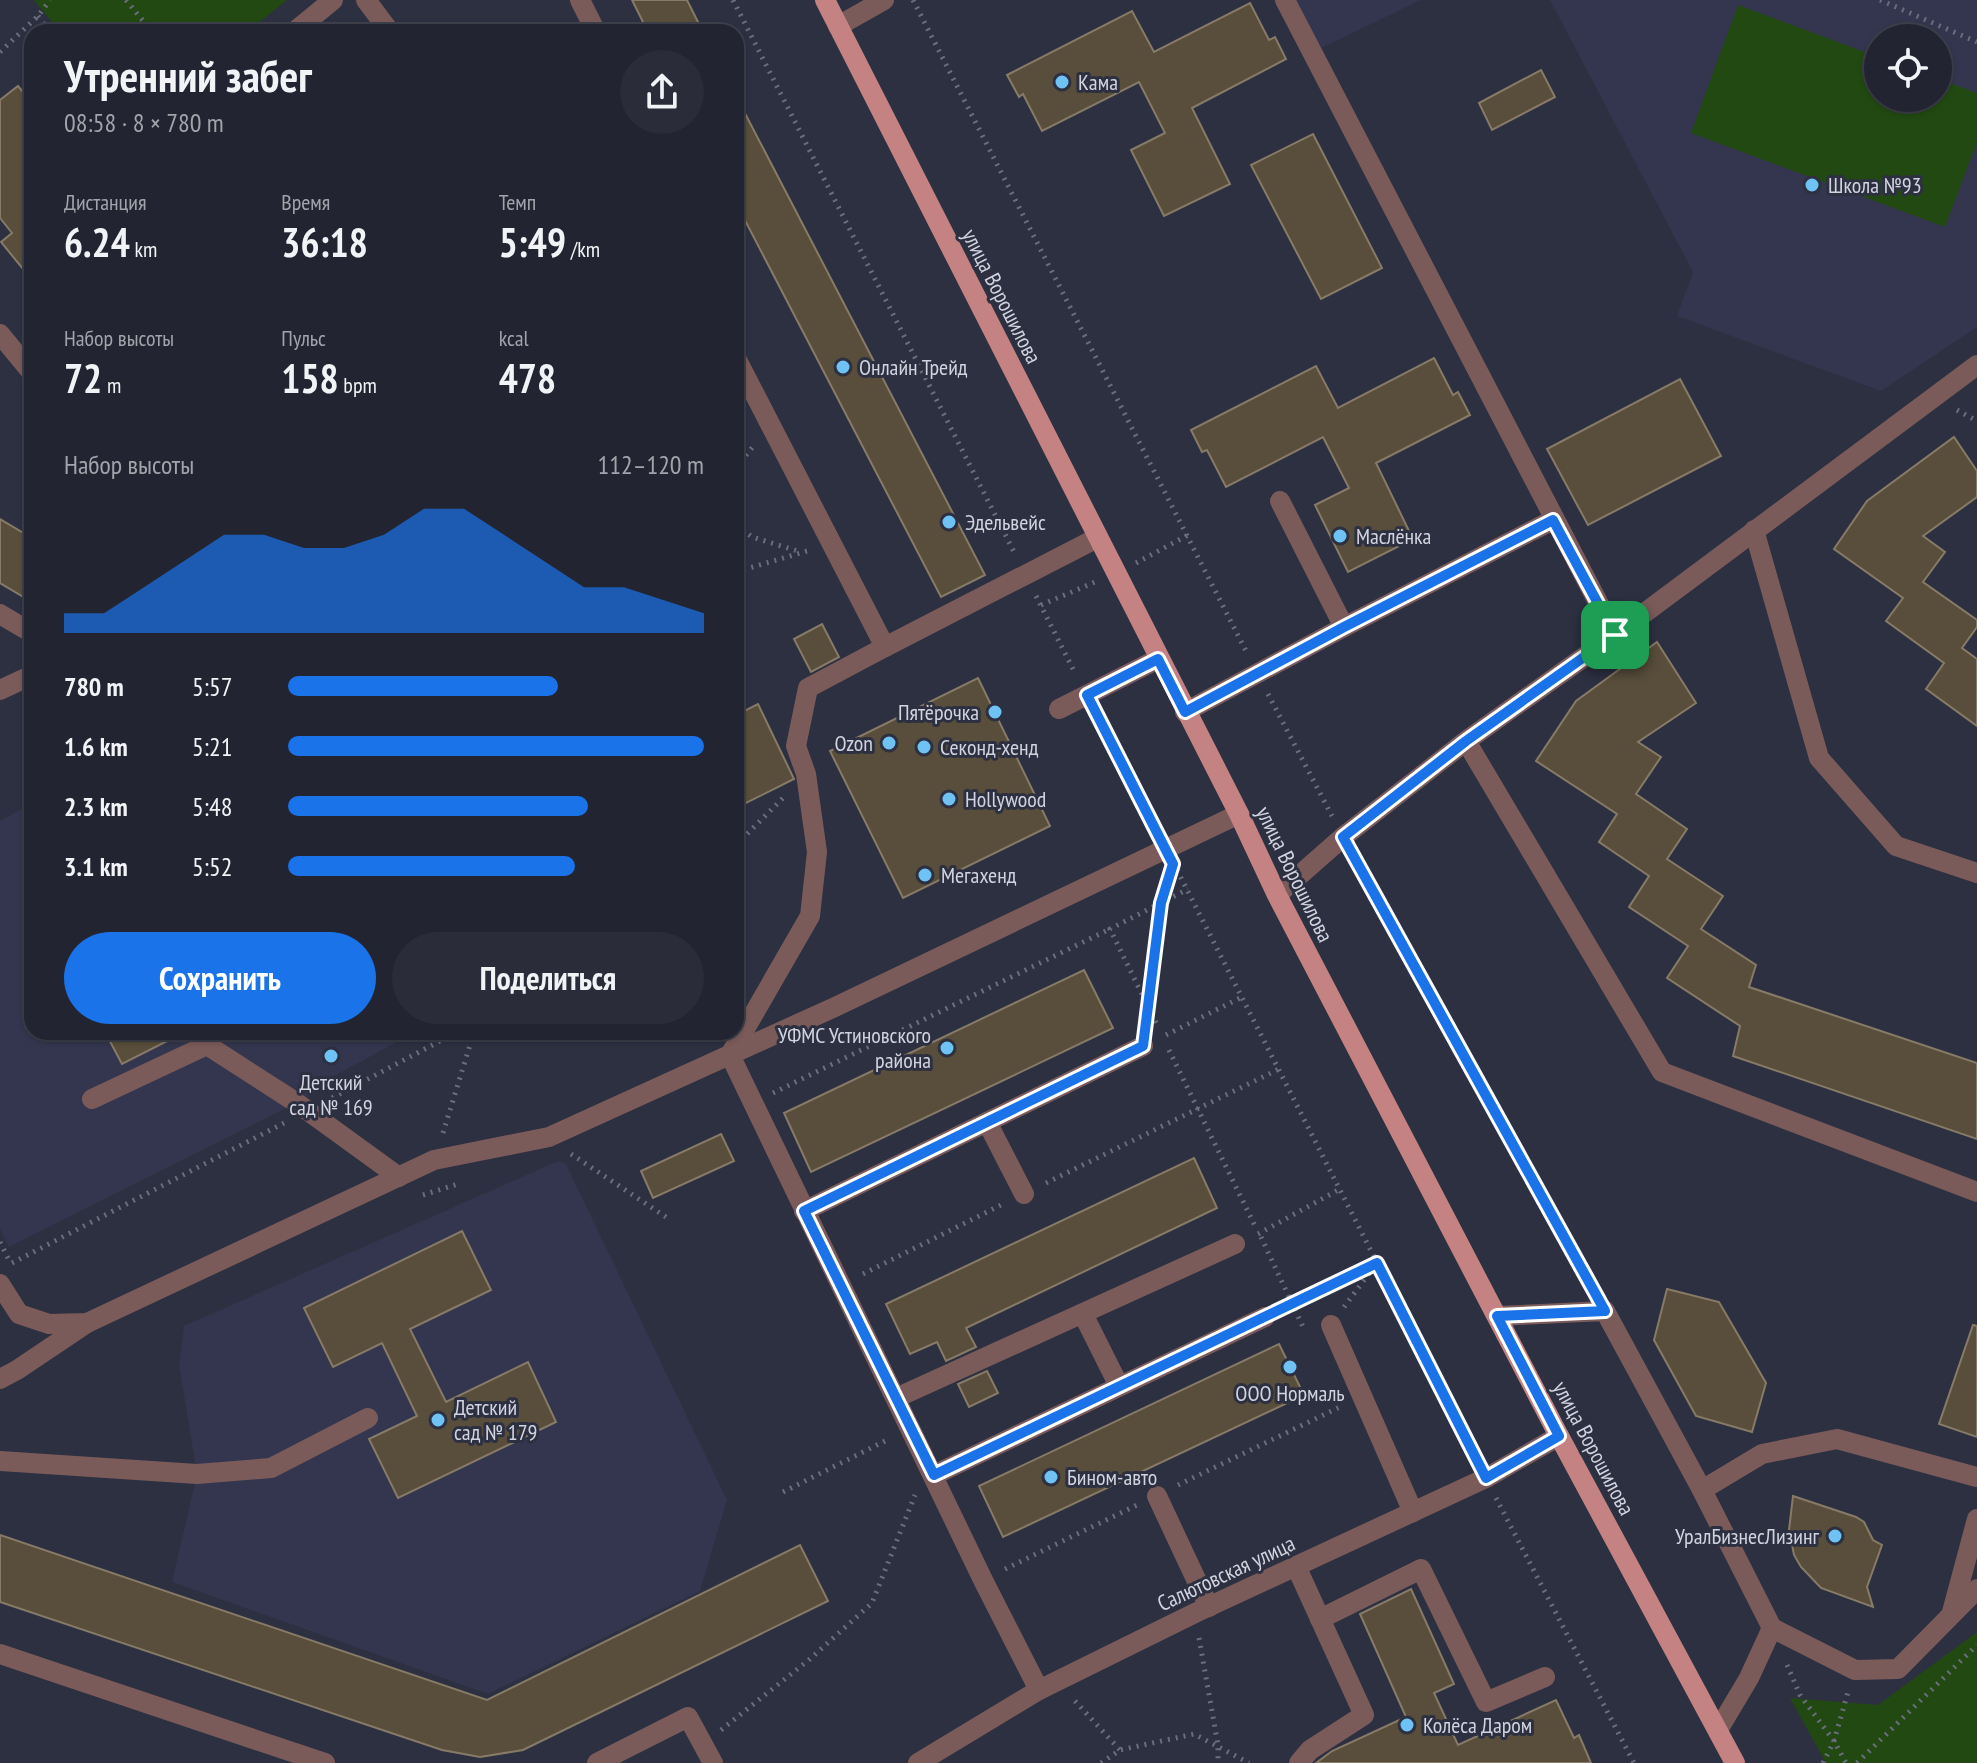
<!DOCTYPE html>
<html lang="ru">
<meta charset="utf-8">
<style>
body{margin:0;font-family:"PT Sans Narrow",sans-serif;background:#2a2c39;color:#f1f3f6;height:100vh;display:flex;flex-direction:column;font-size:30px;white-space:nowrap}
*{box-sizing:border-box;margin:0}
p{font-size:26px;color:#a2a4ab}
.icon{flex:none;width:44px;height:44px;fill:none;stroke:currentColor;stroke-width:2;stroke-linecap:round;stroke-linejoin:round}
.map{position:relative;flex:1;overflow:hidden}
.details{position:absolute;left:24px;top:24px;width:720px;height:1016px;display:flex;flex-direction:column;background:#222431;border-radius:24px;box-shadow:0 2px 6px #0004,0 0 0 2px #3f414d}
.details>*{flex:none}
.tools{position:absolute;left:1864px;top:24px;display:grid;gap:16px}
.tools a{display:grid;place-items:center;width:88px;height:88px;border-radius:50%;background:#222431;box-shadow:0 2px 6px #0004,0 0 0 2px #3f414d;font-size:40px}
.pin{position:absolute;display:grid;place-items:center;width:68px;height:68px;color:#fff;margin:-34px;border-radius:16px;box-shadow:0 4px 12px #0006}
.round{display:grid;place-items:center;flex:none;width:84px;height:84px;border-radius:42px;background:#2a2c39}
.overview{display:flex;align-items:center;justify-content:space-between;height:136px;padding:0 40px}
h1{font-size:44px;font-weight:800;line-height:60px}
.stats{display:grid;grid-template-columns:repeat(3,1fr);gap:12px;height:136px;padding:8px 40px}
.stats div{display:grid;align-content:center}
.stats b{font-size:40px;font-weight:800}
.stats small{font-size:22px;font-weight:400}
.stats p{font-size:22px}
.chart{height:224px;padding:16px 40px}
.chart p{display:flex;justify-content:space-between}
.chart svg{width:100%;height:144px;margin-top:8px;fill:#1a73e8;opacity:.7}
.action{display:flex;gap:16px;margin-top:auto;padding:16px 40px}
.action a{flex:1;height:92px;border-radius:48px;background:#1a73e8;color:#fff;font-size:32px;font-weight:800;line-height:92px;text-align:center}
.action a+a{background:#2a2c39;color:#f1f3f6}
ul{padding:0 40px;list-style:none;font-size:26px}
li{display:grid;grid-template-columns:128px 96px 1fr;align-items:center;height:60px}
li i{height:20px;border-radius:10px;background:#1a73e8}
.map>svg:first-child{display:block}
</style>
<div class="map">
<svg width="1977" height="1763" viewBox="0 0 1977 1763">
<rect width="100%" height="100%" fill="#2d3041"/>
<!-- built -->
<g fill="#33364e" fill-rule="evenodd">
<path d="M 1294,0 L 1421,0 L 1319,49 Z"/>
<path d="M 1550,0 L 1977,0 L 1977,327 L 1881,391 L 1677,316 L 1693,272 ZM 1878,38 L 1938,38 L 1938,98 L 1878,98 Z"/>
<path d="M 32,803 L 32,1032 L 415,1032 L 327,1080 L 322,1090 L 9,1247 L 0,1229 L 0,821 Z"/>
<path d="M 558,1161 L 566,1164 L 727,1500 L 700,1591 L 488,1694 L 172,1582 L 197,1474 L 179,1365 L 184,1326 Z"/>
</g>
<!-- green -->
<g fill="#224912">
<path d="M 34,0 L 287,0 L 247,32 L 60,32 Z"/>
<path d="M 1738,5 L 1878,57 L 1878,98 L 1938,98 L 1938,79 L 1977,93 L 1977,142 L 1945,227 L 1691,133 Z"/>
<path d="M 1977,1632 L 1977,1763 L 1826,1763 L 1790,1698 L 1878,1705 Z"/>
</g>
<!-- building -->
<g fill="#594e3b" stroke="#877b68" stroke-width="2">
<path d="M 632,0 L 687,0 L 703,32 L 648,32 Z"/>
<path d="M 1250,3 L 1269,40 L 1275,37 L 1286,59 L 1192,108 L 1230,184 L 1164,216 L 1131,150 L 1165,133 L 1139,82 L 1042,131 L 1023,94 L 1019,97 L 1007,75 L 1132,11 L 1154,52 Z"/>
<path d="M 1541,70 L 1555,97 L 1492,130 L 1479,103 Z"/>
<path d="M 18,86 L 32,103 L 32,280 L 1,242 L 12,233 L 0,218 L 0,100 Z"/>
<path d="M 736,96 L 985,575 L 941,597 L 736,203 Z"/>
<path d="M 1313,134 L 1382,268 L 1321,299 L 1251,165 Z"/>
<path d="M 1434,358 L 1453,395 L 1458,392 L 1470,415 L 1376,463 L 1413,539 L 1348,572 L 1315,505 L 1349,488 L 1323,437 L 1226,487 L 1207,450 L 1202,452 L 1191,430 L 1316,366 L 1338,408 Z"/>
<path d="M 1680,379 L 1721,456 L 1588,525 L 1547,449 Z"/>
<path d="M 1954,437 L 1977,471 L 1977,497 L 1923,536 L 1945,552 L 1923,582 L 1977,620 L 1977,627 L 1962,648 L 1977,659 L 1977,726 L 1926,689 L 1944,663 L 1886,621 L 1903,598 L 1834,549 L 1867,501 Z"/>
<path d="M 0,519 L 32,538 L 32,602 L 0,583 Z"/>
<path d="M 822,624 L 839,657 L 811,672 L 794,639 Z"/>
<path d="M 1657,642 L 1696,703 L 1638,742 L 1661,757 L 1636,794 L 1687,829 L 1667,859 L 1723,896 L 1701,929 L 1756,965 L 1749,987 L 1977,1063 L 1977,1139 L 1733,1056 L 1740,1026 L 1667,978 L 1688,946 L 1629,907 L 1649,876 L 1599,842 L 1617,814 L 1536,761 L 1576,701 Z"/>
<path d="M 978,678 L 1050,826 L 903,898 L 830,751 Z"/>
<path d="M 758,704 L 794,779 L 736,808 L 736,715 Z"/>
<path d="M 1084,970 L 1113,1028 L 811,1172 L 784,1113 Z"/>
<path d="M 105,1032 L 185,1032 L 122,1064 Z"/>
<path d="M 721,1134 L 734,1161 L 653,1198 L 641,1171 Z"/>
<path d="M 1194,1158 L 1217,1208 L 966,1328 L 976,1347 L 946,1361 L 937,1342 L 910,1354 L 886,1304 Z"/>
<path d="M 462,1231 L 491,1290 L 410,1329 L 446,1402 L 528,1362 L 556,1422 L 398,1498 L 369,1439 L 417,1416 L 382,1343 L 333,1367 L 304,1308 Z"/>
<path d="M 1667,1289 L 1719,1302 L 1766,1383 L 1752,1432 L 1696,1416 L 1654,1340 Z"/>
<path d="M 1973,1325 L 1977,1326 L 1977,1437 L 1939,1424 Z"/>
<path d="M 1279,1344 L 1304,1395 L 1003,1537 L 979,1486 Z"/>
<path d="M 987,1371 L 998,1393 L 969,1407 L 958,1384 Z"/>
<path d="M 1793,1496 L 1856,1517 L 1864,1522 L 1873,1540 L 1882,1545 L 1867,1587 L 1873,1607 L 1821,1588 L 1801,1567 L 1794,1555 L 1789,1530 Z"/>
<path d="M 0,1535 L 487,1700 L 800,1545 L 828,1601 L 523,1750 L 480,1757 L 442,1750 L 0,1602 Z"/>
<path d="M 1411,1589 L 1454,1684 L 1434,1693 L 1458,1745 L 1556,1700 L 1574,1738 L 1579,1735 L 1591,1763 L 1316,1763 L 1332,1751 L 1406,1717 L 1360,1614 Z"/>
</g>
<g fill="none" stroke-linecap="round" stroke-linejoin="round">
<!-- path -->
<g stroke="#6a6d7c" stroke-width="5" stroke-dasharray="2 6" stroke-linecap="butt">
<path d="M 126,0 L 152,32"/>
<path d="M 733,0 L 1014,552"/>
<path d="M 913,0 L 1247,653"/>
<path d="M 1880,0 L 1977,42"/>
<path d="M 38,16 L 50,32"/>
<path d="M 0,52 L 38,16 L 50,0"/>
<path d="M 1957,410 L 1977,421"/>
<path d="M 736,468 L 755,444"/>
<path d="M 736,525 L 752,537 L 801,552"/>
<path d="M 1136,563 L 1188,535"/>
<path d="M 736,572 L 807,551"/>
<path d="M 1036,596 L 1075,673"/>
<path d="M 1041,605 L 1095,582"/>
<path d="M 1268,694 L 1332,816"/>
<path d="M 1098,718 L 1153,827"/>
<path d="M 736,845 L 783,798"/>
<path d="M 1354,857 L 1591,1286"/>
<path d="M 1177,870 L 1476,1457"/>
<path d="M 1150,1006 L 1161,903 L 1170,874"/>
<path d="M 1156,1023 L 1110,929 L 1188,889"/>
<path d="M 1166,1035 L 1242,997"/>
<path d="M 1169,1050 L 1256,1228"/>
<path d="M 773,1093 L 1110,929"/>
<path d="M 332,1098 L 457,1032"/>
<path d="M 443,1133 L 474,1032"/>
<path d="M 571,1154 L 666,1217"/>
<path d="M 1046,1183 L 1279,1069"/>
<path d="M 423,1195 L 458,1184"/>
<path d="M 1258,1234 L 1340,1189"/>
<path d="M 1261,1237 L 1304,1329"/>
<path d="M 0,1242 L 10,1262"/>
<path d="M 12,1263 L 284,1123"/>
<path d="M 863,1274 L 1001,1205"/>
<path d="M 1291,1304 L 1377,1263"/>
<path d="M 1344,1307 L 1376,1264"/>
<path d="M 1178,1485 L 1342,1406"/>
<path d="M 783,1492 L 889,1439"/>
<path d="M 1496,1498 L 1634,1763"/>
<path d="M 1005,1569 L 1137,1505"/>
<path d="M 1199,1638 L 1218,1745 L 1218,1763"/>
<path d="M 1787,1665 L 1800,1695 L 1834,1741 L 1846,1763"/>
<path d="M 1075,1701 L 1120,1750"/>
<path d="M 721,1730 L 810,1659 L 872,1603 L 915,1495"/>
<path d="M 1101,1763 L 1120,1750 L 1194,1734 L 1249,1763"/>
<path d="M 1823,1763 L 1834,1741 L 1848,1692"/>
<path d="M 1857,1763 L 1977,1645"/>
</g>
<!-- minor -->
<g stroke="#7b5b5a" stroke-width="20">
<path d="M 366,0 L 390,32"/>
<path d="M 580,0 L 596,32"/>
<path d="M 1285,0 L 1615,635"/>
<path d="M 838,26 L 884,0"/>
<path d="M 294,32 L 333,0"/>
<path d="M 0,334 L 32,373"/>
<path d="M 736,358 L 885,647 L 1097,538"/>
<path d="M 1280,501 L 1344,627"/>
<path d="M 1754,530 L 1819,758 L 1896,846 L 1977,873"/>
<path d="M 0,614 L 32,633"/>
<path d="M 885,647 L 808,688 L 796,746 L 806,774 L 817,852 L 810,916 L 730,1055 L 983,1580 L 1039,1690"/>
<path d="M 0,690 L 32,675"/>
<path d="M 1059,709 L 1158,659"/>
<path d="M 1185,712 L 1344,627 L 1553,520"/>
<path d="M 1466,741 L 1662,1072 L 1977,1192"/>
<path d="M 1277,895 L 1343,837 L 1466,741 L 1615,635 L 1977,365"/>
<path d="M 92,1099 L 207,1045 L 297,1103 L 399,1177"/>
<path d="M 987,1122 L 1024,1194"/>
<path d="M 804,1211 L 1143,1046"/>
<path d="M 0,1284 L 19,1314 L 49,1324 L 87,1323 L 434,1160 L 549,1137 L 835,1007 L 1239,814"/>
<path d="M 1083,1314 L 1119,1386"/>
<path d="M 1497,1316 L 1605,1311 L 1702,1490 L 1772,1628 L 1749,1678 L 1718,1730"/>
<path d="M 1331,1325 L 1413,1512"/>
<path d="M 0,1379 L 17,1370 L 87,1323"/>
<path d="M 896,1398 L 1235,1244"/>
<path d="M 0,1461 L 197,1474 L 271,1468 L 368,1418"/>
<path d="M 934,1475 L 1265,1317"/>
<path d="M 1702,1490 L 1762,1454 L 1837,1439 L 1977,1477"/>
<path d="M 1157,1496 L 1209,1607"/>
<path d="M 1296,1566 L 1364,1715 L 1310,1750 L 1299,1763"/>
<path d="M 1952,1612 L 1977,1519"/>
<path d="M 1320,1619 L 1421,1569 L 1486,1702 L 1545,1677"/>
<path d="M 1772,1628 L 1855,1670 L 1898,1669 L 1977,1589"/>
<path d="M 0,1654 L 325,1763"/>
<path d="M 597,1763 L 688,1717 L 713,1763"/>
<path d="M 918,1763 L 1039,1690 L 1195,1613 L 1486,1478 L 1559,1436"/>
</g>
<!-- major -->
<path stroke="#c48282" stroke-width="20" d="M 825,0 L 1239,814 L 1277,895 L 1559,1436 L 1735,1763"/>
</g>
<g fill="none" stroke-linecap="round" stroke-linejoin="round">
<!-- route casing -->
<g stroke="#fff" stroke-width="16">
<path id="route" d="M 1553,520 L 1615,635 L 1466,741 L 1343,837 L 1605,1311 L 1497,1316 L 1559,1436 L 1486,1478 L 1377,1263 L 934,1475 L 804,1211 L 1143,1046 L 1161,903 L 1173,864 L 1087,695 L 1158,659 L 1185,712 L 1344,627 Z"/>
</g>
<!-- route -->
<use href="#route" stroke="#1a73e8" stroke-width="10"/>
</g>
<!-- markers -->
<g fill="#6fc2f4" stroke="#2d3041" stroke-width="3">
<circle cx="1062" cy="82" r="8"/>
<circle cx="1812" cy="185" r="8"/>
<circle cx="843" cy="367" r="8"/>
<circle cx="949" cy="522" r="8"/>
<circle cx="1340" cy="536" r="8"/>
<circle cx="995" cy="712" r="8"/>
<circle cx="889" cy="743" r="8"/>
<circle cx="924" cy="747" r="8"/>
<circle cx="949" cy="799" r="8"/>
<circle cx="925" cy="875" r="8"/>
<circle cx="947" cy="1048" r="8"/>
<circle cx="331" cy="1056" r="8"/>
<circle cx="1290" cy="1367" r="8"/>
<circle cx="438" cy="1420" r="8"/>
<circle cx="1051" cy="1477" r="8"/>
<circle cx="1835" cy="1536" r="8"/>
<circle cx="1407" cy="1725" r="8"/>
</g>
<g text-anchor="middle" stroke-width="6" stroke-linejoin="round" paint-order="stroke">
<!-- poi labels -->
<g font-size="22" fill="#d1d3df" stroke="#2d3041" text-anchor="start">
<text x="1078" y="90">Кама</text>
<text x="1828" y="193">Школа №93</text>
<text x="859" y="375">Онлайн Трейд</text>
<text x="965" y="530">Эдельвейс</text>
<text x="1356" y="544">Маслёнка</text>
<text x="979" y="720" text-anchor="end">Пятёрочка</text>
<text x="873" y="751" text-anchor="end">Ozon</text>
<text x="940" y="755">Секонд-хенд</text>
<text x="965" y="807">Hollywood</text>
<text x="941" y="883">Мегахенд</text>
<text x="931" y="1043" text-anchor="end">УФМС Устиновского<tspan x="931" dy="25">района</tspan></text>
<text x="331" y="1090" text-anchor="middle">Детский<tspan x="331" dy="25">сад № 169</tspan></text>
<text x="1290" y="1401" text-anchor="middle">ООО Нормаль</text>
<text x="454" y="1415">Детский<tspan x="454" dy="25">сад № 179</tspan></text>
<text x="1067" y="1485">Бином-авто</text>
<text x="1819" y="1544" text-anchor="end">УралБизнесЛизинг</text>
<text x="1423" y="1733">Колёса Даром</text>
</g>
<!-- street labels -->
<g font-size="22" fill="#d1d3df" stroke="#2d3041">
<text transform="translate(1002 296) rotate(63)" y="8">улица Ворошилова</text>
<text transform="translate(1295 874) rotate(64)" y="8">улица Ворошилова</text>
<text transform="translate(1594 1448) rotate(62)" y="8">улица Ворошилова</text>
<text transform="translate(1226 1573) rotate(-25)" y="8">Салютовская улица</text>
</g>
</g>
</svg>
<div class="tools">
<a><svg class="icon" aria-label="locate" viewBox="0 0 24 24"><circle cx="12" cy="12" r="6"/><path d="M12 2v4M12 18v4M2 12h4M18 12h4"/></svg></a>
</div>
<div class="pin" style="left:1615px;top:635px;background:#1e9e55"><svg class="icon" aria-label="arrive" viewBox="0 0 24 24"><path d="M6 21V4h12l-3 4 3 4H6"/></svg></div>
<section class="details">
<div class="overview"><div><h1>Утренний забег</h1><p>08:58 · 8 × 780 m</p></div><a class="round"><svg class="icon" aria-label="share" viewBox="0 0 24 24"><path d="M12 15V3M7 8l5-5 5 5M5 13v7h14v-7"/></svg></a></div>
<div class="stats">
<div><p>Дистанция</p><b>6.24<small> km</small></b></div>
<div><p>Время</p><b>36:18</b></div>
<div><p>Темп</p><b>5:49<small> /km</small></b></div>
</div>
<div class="stats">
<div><p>Набор высоты</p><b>72<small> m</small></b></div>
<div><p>Пульс</p><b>158<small> bpm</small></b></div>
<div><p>kcal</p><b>478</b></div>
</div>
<div class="chart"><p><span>Набор высоты</span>112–120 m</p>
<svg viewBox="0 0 160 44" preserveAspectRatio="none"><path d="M0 44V38L10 38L20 30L30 22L40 14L50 14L60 18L70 18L80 14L90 6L100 6L110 14L120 22L130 30L140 30L150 34L160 38V44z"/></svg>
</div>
<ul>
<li><b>780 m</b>5:57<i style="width:65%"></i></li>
<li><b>1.6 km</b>5:21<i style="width:100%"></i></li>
<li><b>2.3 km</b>5:48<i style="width:72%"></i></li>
<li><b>3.1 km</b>5:52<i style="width:69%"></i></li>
</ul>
<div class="action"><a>Сохранить</a><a>Поделиться</a></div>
</section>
</div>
